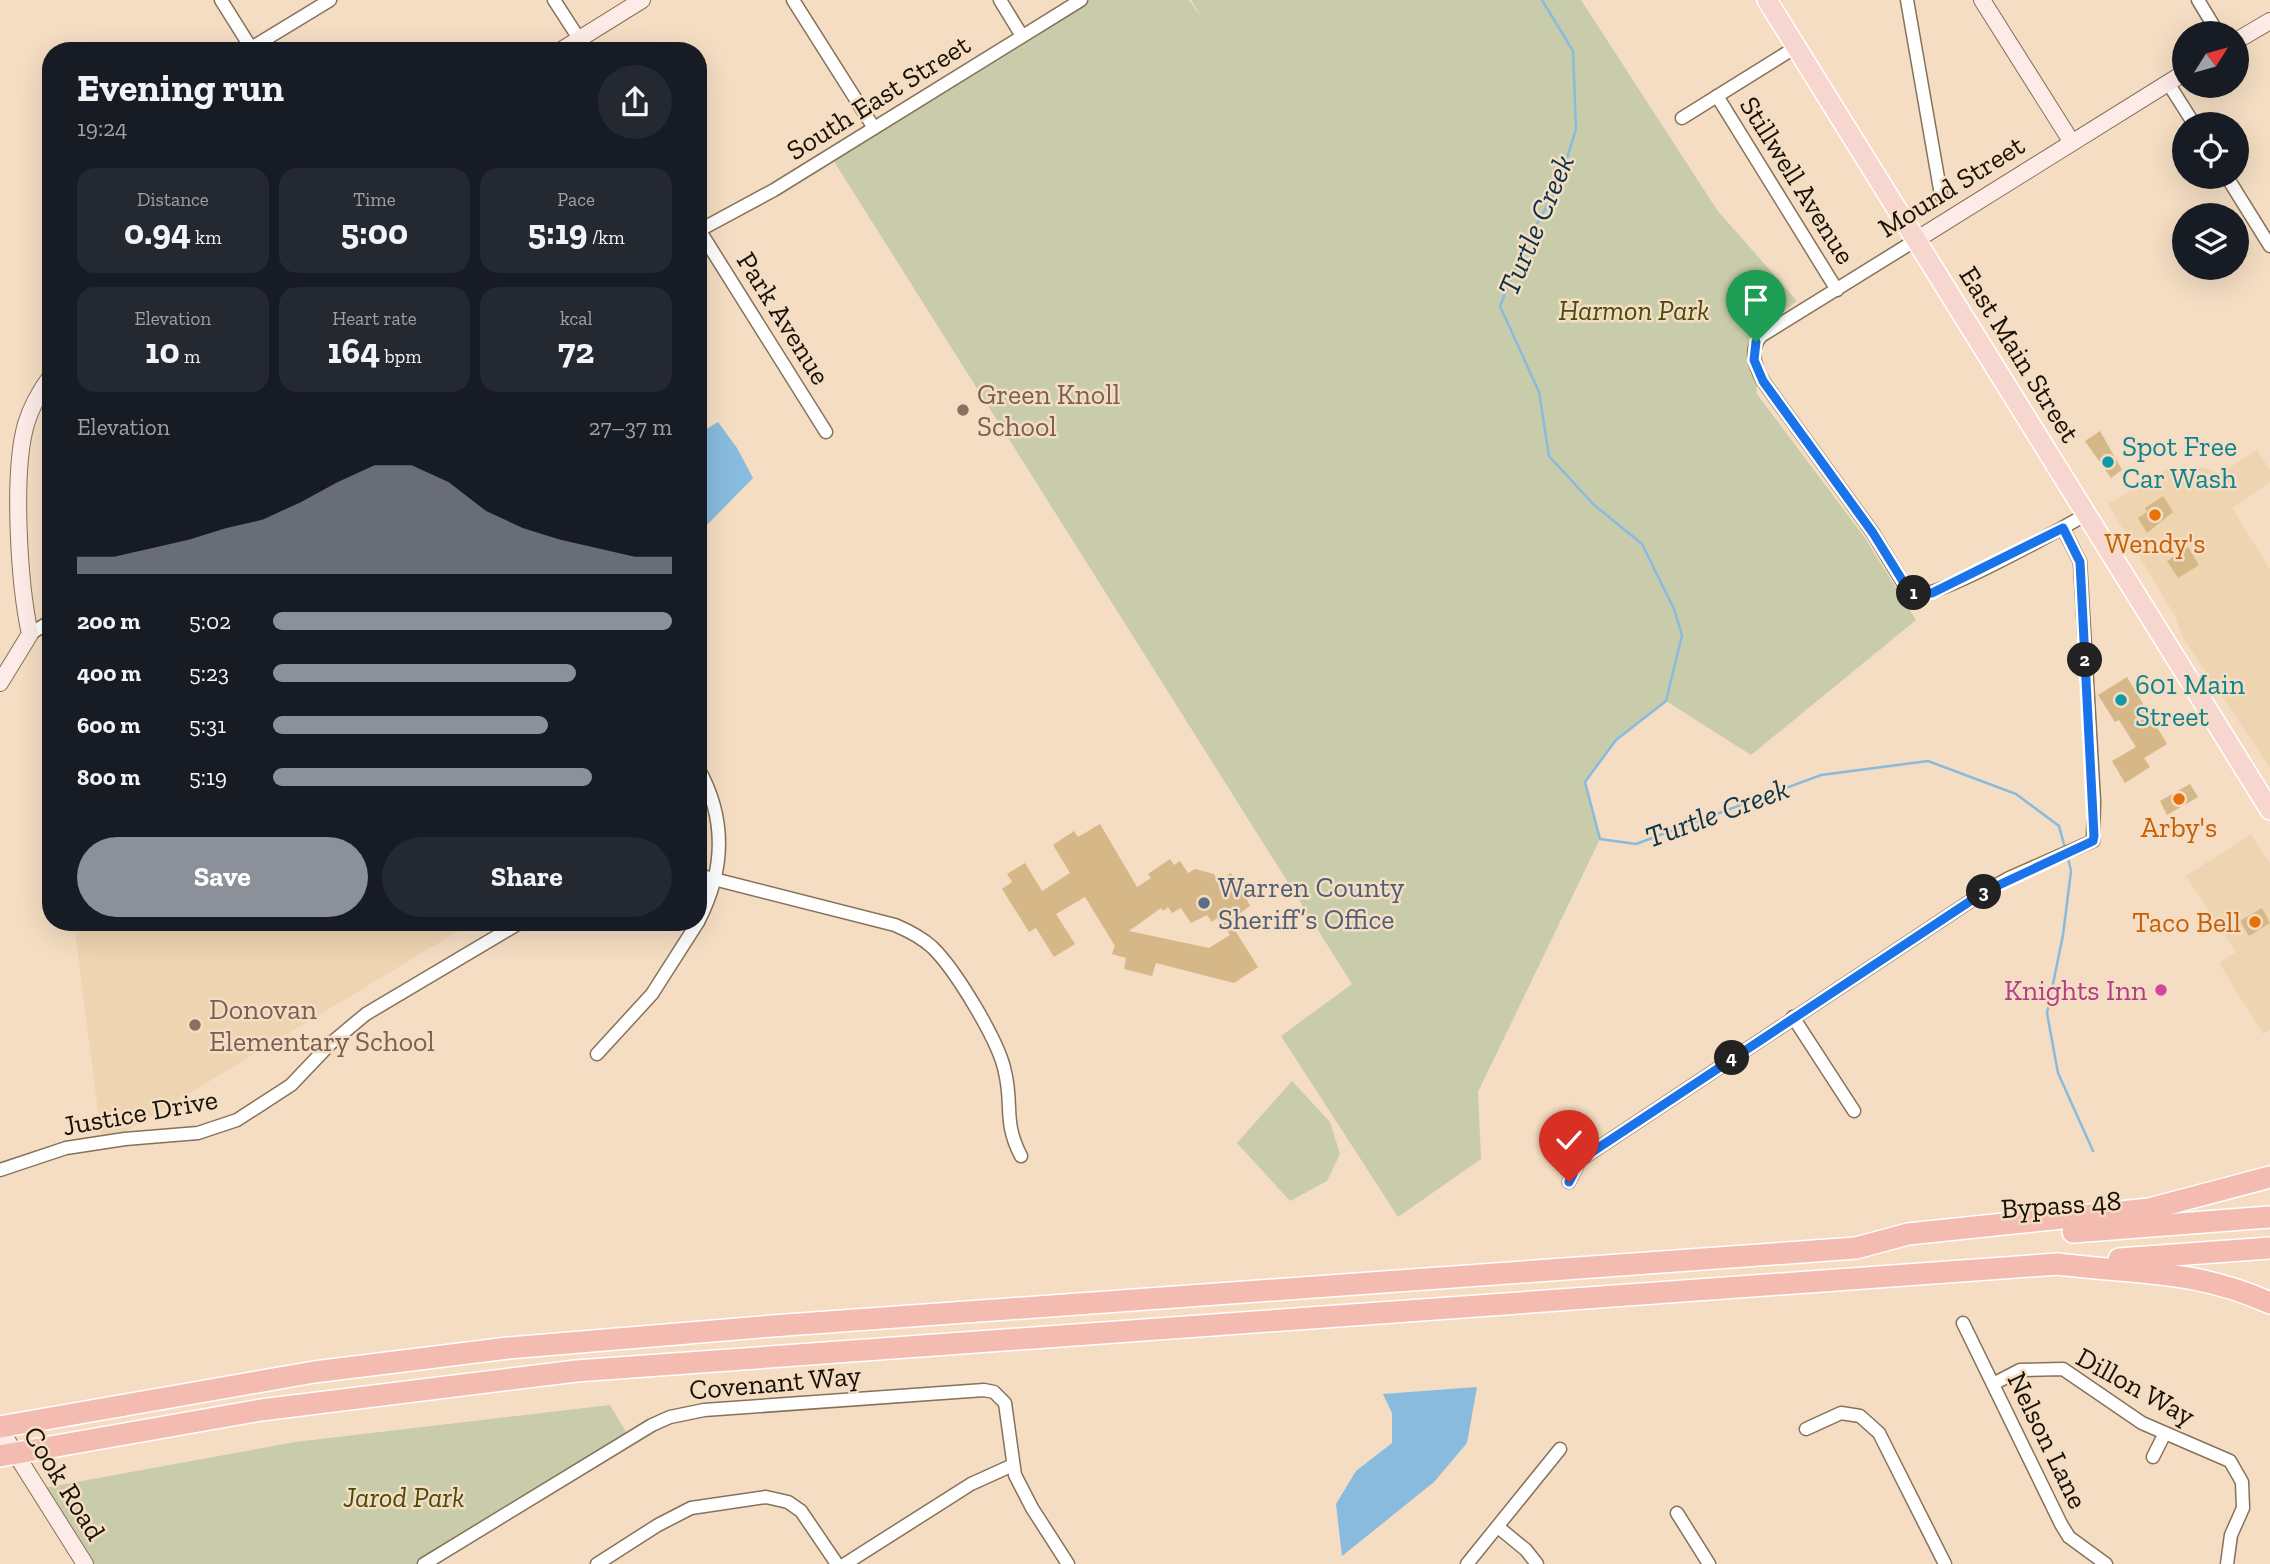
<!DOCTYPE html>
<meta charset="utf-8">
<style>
body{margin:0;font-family:"Zilla Slab",serif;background:#242831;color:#f1f3f6;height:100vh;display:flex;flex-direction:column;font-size:26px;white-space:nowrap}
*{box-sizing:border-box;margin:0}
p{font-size:23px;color:#9ea1a6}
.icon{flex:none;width:38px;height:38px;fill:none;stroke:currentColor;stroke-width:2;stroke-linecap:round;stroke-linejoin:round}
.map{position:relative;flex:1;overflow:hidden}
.side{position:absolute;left:42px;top:42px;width:665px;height:889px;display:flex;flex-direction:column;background:#171b24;border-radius:28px;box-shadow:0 7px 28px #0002}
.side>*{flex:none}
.needle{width:46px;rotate:53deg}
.fabs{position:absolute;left:2172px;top:21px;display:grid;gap:14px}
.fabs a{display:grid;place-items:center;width:77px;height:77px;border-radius:50%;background:#171b24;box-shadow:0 7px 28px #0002;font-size:35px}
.pin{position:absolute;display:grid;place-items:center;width:60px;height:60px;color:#fff;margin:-72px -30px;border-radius:50% 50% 50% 0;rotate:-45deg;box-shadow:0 0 7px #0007}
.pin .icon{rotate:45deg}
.km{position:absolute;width:35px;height:35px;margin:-18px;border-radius:50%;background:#222;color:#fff;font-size:19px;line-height:35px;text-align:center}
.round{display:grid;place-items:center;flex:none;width:74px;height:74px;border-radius:37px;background:#242831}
.summary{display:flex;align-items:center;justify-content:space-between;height:119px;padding:0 35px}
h1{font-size:38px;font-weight:700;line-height:52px}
.metrics{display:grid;grid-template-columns:repeat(3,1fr);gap:10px;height:119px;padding:7px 35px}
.metrics div{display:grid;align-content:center;border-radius:18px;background:#242831;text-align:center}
.metrics b{font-size:35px;font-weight:700}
.metrics small{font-size:19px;font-weight:400}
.metrics p{font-size:19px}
.chart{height:196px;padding:14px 35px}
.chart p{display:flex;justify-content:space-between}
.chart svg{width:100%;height:126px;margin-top:7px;fill:#8c9099;opacity:.7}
.primary-button{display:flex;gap:14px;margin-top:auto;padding:14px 35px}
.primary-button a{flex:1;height:80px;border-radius:42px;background:#8c9099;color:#fff;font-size:28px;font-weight:700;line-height:80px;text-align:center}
.primary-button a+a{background:#242831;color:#f1f3f6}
ul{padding:0 35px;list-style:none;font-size:23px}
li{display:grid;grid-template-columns:112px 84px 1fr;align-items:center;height:52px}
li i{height:18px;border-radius:9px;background:#8c9099}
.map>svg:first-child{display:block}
</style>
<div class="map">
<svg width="2270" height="1564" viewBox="0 0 2270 1564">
<rect width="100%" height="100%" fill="#f4ddc2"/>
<!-- built -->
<g fill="#efd4b2">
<path d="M 2257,450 L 2270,470 L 2270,482 L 2232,508 L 2270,570 L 2270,768 L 2183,638 L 2175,616 L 2108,504 L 2168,468 L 2176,482 L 2202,467 L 2220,474 Z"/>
<path d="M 2251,834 L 2270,864 L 2270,1030 L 2263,1034 L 2219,963 L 2236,952 L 2186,876 Z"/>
<path d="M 74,922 L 473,922 L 112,1140 L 102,1143 Z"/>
</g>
<!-- green -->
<g fill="#c9ccaa">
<path d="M 1081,0 L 1189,0 L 1204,21 L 1191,0 L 1581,0 L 1717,210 L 1797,301 L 1777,316 L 1753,323 L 1757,394 L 1865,538 L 1916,620 L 1751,755 L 1666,701 L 1616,740 L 1585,782 L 1600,839 L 1478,1092 L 1481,1159 L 1398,1217 L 1281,1036 L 1352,984 L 830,155 Z"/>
<path d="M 1292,1081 L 1330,1122 L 1340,1154 L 1327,1181 L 1290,1201 L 1237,1143 Z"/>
<path d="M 610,1405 L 629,1437 L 426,1564 L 85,1564 L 38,1489 L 295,1442 Z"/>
</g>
<!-- water -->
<g fill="#8bd">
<path d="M 718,422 L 737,448 L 753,478 L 705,527 L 698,541 L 698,434 Z"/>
<path d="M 1477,1387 L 1467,1443 L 1434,1482 L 1342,1556 L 1336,1504 L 1356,1471 L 1392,1443 L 1392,1413 L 1383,1394 Z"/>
</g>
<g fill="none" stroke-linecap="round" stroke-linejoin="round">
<!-- stream -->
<g stroke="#8bd" stroke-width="2.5">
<path d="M 1542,0 L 1573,51 L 1576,129 L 1559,184 L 1523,249 L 1500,306 L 1539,392 L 1549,456 L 1593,504 L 1642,544 L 1674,609 L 1682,635 L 1666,701 L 1616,740 L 1585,782 L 1600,839 L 1636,844 L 1821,775 L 1928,761 L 2016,794 L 2059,826 L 2065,848"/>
<path d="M 2068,858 L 2071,871 L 2063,935 L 2047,1013 L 2058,1073 L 2093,1151"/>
</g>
</g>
<!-- building -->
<g fill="#d6b787" fill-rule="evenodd">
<path d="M 2100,431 L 2122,470 L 2111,478 L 2085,441 Z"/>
<path d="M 2163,496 L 2173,512 L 2147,533 L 2138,518 L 2147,512 L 2145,508 Z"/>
<path d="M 2188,547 L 2199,565 L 2178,578 L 2167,561 Z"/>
<path d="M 2127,677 L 2167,744 L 2144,758 L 2150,767 L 2125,783 L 2112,761 L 2136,747 L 2119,720 L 2115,722 L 2098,695 Z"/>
<path d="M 2190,784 L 2198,797 L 2167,815 L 2160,801 Z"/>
<path d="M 1100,824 L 1137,887 L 1151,878 L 1148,874 L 1170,859 L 1174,865 L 1180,861 L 1188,873 L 1195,869 L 1214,874 L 1218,881 L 1231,873 L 1235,880 L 1241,876 L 1253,896 L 1247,900 L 1250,906 L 1229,921 L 1258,967 L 1234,983 L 1156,963 L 1152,976 L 1124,969 L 1126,958 L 1112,954 L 1115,946 L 1085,897 L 1056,914 L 1075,944 L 1054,957 L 1036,928 L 1029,932 L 1002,889 L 1012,882 L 1007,874 L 1025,863 L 1042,891 L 1070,873 L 1053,845 L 1074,831 L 1078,837 ZM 1168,907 L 1172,913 L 1181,908 L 1191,923 L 1207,915 L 1212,922 L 1217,918 L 1230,935 L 1209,948 L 1129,931 L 1161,908 L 1163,911 Z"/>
<path d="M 2262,908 L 2270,923 L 2249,936 L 2240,921 Z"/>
</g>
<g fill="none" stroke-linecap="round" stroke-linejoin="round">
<!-- street casing -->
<g stroke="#877259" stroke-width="15">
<g id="street">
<path d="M 221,0 L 253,51"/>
<path d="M 554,0 L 587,51"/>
<path d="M 793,0 L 874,128"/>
<path d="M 1000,0 L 1022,36"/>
<path d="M 1907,0 L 1941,195"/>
<path d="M 2198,0 L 2218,33"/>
<path d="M 251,48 L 330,0"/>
<path d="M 2168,83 L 2194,124"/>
<path d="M 1717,96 L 1837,290"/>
<path d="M 1682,118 L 1796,47"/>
<path d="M 2227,177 L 2270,246"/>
<path d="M 698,228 L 826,432"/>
<path d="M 698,231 L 774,190 L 1081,0"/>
<path d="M 1916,240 L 1761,336 C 1749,350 1755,366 1763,381 L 1873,533 L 1904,584 L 1916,595 C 1941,596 2059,530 2087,514"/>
<path d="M 30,634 L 51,621"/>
<path d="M 698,768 C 727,819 725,870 698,922"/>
<path d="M 698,875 L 895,925 C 909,931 921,937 932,947 C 955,969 999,1041 1005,1072 C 1013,1105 1003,1122 1021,1156"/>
<path d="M 1793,1017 L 1854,1111"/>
<path d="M 597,1054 L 652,994 L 698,922"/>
<path d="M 0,1170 L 66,1148 L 125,1139 L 198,1133 L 237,1120 L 291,1085 L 330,1044 L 366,1014 L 521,922"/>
<path d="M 1569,1182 L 1580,1160 L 1984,892 L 2009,878 L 2093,841 L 2094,801 L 2080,562 L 2063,528"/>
<path d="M 1963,1323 L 2061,1524 L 2069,1537 L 2106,1564"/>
<path d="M 1993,1384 L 2020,1370 L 2063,1369 L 2142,1423 L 2230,1461 L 2242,1482 L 2243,1508 L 2231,1535 L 2227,1564"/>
<path d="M 1806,1429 L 1841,1413 L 1860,1416 L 1879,1433 L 1945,1564"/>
<path d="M 2153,1457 L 2165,1433"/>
<path d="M 1677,1513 L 1709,1564"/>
<path d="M 1498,1527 L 1526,1550 L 1537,1564"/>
<path d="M 424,1564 L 652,1425 L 670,1417 L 704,1410 L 984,1390 L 994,1392 L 1005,1403 L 1015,1475 L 1032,1508 L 1068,1564"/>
<path d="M 597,1564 L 658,1525 L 691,1508 L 766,1497 L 788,1502 L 801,1511 L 837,1564"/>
<path d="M 845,1564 L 971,1484 L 1013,1465"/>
<path d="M 1467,1564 L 1560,1449"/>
</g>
</g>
<!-- secondary casing -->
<g stroke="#877259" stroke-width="18">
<g id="secondary">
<path d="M 1982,0 L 2071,141"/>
<path d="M 2236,41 L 2270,21"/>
<path d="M 560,51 L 642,0"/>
<path d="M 1916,240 L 2184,73"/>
<path d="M 0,683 L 30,634 C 19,584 12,473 26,424 C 31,407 40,391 51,376"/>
<path d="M 0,1429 L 85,1564"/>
</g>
</g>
<!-- primary casing -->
<g stroke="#fff" stroke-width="22">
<path id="primary" d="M 1767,0 L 2270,810"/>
</g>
<!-- highway casing -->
<g stroke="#fff" stroke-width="24">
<g id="highway">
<path d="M 2073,1232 L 2270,1217"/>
<path d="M 2119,1259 L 2270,1248"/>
<path d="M 0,1427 L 314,1372 L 508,1348 L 772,1326 L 1856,1248 L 1908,1234 L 2149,1209 L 2270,1177"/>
<path d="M 0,1456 L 261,1410 L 576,1371 L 2058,1264 C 2137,1274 2195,1269 2270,1303"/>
</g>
</g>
<!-- street -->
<use href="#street" stroke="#fff" stroke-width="12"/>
<!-- secondary -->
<use href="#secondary" stroke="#fcebe7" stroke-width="16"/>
<!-- primary -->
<use href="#primary" stroke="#f8d6d0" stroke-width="19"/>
<!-- highway -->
<use href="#highway" stroke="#f4bbb0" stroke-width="21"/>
</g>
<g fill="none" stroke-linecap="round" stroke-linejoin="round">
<!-- route casing -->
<g stroke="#fff" stroke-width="14">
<path id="route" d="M 1569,1182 L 1580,1160 L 1984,892 L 2093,841 L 2094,836 L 2080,562 L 2063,528 L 1932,593 L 1916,595 L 1909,591 L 1873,533 L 1763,381 L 1754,360 L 1756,342"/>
</g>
<!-- route -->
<use href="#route" stroke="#1a73e8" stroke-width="9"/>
</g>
<!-- markers -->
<g fill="#8d6e63" stroke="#f4ddc2" stroke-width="2.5">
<circle cx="963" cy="410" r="7"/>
<circle cx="195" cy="1025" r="7"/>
</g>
<g fill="#0f9aa8" stroke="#f4ddc2" stroke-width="2.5">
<circle cx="2108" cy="462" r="7"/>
<circle cx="2121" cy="700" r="7"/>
</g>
<g fill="#e8710a" stroke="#f4ddc2" stroke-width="2.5">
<circle cx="2155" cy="515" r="7"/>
<circle cx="2179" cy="799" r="7"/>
<circle cx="2255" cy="922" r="7"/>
</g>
<circle fill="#5c6f8a" stroke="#f4ddc2" stroke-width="2.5" cx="1204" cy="903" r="7"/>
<circle fill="#d1479c" stroke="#f4ddc2" stroke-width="2.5" cx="2161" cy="990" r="7"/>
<g text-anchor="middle" stroke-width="5" stroke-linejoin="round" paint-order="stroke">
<!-- street labels -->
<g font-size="28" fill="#181107" stroke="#f4ddc2">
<text transform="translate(878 97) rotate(-32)" y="10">South East Street</text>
<text transform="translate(1798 180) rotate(58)" y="10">Stillwell Avenue</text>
<text transform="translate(1951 186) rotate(-32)" y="10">Mound Street</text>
<text transform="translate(784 318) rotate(58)" y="10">Park Avenue</text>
<text transform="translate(2020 354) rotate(58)" y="10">East Main Street</text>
<text transform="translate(140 1112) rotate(-10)" y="10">Justice Drive</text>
<text transform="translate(2061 1204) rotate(-4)" y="10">Bypass 48</text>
<text transform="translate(775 1382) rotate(-5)" y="10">Covenant Way</text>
<text transform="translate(2136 1386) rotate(29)" y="10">Dillon Way</text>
<text transform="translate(2048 1440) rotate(64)" y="10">Nelson Lane</text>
<text transform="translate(65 1483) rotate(58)" y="10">Cook Road</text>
</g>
<!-- park labels -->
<g font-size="28" font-style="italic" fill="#484b0a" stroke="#f4ddc2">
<text x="1634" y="320">Harmon Park</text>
<text x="404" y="1507">Jarod Park</text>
</g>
<!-- education labels -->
<g font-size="28" fill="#785e54" stroke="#f4ddc2" text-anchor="start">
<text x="977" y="404">Green Knoll<tspan x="977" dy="32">School</tspan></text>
<text x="209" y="1019">Donovan<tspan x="209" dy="32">Elementary School</tspan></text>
</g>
<!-- culture labels -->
<g font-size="28" fill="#0d838f" stroke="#f4ddc2" text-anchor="start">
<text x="2122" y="456">Spot Free<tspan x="2122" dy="32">Car Wash</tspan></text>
<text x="2135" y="694">601 Main<tspan x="2135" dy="32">Street</tspan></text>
</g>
<!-- food labels -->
<g font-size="28" fill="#c56008" stroke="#f4ddc2">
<text x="2155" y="553">Wendy's</text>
<text x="2179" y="837">Arby's</text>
<text x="2241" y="932" text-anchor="end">Taco Bell</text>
</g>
<!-- service labels -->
<g font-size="28" fill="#4e5e75" stroke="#f4ddc2" text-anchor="start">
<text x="1218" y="897">Warren County<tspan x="1218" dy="32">Sheriff’s Office</tspan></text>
</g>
<!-- hotel labels -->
<g font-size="28" fill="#b23c85" stroke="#f4ddc2" text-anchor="end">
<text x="2147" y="1000">Knights Inn</text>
</g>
<!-- water labels -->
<g font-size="30" font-style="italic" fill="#08334a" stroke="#f4ddc2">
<text transform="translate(1536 225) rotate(-67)" y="10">Turtle Creek</text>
<text transform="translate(1717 813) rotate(-20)" y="10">Turtle Creek</text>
</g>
</g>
</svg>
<div class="fabs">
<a><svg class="needle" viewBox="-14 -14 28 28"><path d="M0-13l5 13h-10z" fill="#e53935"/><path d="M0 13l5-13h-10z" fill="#9ea1a6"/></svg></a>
<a><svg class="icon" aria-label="locate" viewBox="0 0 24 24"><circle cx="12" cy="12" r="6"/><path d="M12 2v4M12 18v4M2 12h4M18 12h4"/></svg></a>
<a><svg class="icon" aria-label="layers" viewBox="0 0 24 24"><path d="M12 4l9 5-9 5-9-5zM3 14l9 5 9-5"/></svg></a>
</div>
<div class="pin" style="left:1756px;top:342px;background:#1e9e55"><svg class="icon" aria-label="arrive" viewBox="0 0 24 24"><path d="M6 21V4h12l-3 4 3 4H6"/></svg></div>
<div class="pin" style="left:1569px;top:1182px;background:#d93025"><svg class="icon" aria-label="check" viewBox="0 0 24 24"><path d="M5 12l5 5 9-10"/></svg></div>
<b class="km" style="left:1914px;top:593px">1</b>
<b class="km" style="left:2085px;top:660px">2</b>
<b class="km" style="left:1984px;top:892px">3</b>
<b class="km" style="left:1732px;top:1058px">4</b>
<section class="side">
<div class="summary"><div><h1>Evening run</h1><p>19:24</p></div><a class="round"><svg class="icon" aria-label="share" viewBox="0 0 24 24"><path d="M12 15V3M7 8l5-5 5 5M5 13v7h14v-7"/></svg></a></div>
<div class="metrics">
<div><p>Distance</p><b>0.94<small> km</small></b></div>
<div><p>Time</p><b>5:00</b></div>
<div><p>Pace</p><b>5:19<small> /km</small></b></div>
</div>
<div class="metrics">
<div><p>Elevation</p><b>10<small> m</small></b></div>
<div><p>Heart rate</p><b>164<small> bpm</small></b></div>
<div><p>kcal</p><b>72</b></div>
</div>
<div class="chart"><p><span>Elevation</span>27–37 m</p>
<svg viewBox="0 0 160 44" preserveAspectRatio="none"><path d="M0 44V38L10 38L20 35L30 32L40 28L50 25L60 19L70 12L80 6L90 6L100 12L110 22L120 28L130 32L140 35L150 38L160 38V44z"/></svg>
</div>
<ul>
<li><b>200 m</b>5:02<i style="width:100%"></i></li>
<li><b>400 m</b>5:23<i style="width:76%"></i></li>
<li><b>600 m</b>5:31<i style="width:69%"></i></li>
<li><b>800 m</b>5:19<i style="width:80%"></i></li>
</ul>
<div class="primary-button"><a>Save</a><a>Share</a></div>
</section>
</div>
